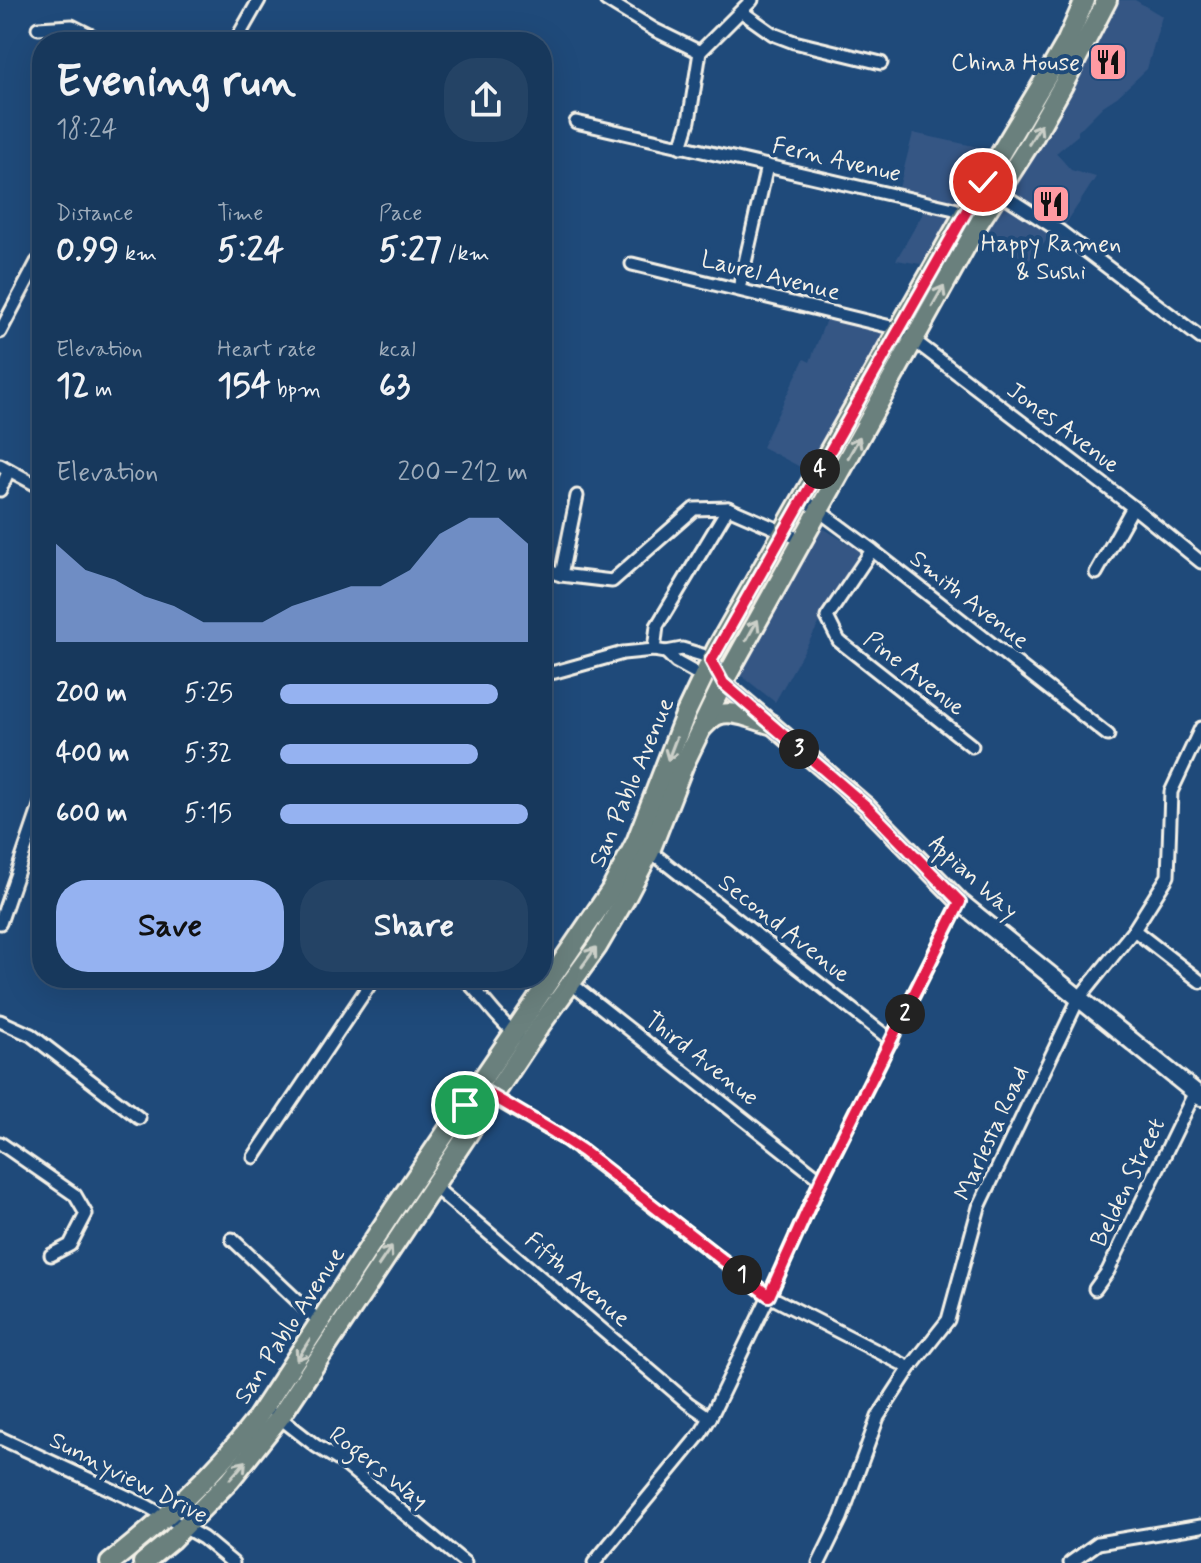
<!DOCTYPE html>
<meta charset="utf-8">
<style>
body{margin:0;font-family:Mynerve,sans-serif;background:#244365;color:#f1f3f6;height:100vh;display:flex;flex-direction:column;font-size:30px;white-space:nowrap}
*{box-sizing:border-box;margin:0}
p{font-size:26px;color:#9eacbb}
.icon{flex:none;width:44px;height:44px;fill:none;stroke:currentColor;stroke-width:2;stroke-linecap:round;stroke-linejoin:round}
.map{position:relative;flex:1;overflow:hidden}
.drawer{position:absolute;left:32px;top:32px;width:520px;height:956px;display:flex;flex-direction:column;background:#17385c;border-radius:32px;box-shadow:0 8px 32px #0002,0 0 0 2px #365272}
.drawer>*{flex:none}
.pin{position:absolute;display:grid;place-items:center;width:68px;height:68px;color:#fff;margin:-34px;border:4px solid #fff;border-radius:50%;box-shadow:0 2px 8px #0007}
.km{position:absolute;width:40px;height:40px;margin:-20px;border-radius:50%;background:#222;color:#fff;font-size:22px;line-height:40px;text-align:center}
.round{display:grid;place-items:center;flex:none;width:84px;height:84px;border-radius:32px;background:#244365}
.overview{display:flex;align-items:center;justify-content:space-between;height:136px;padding:0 24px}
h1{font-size:44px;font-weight:800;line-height:60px}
.figures{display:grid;grid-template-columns:repeat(3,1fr);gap:12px;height:136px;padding:8px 24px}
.figures div{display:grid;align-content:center}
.figures b{font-size:34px;font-weight:800}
.figures small{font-size:22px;font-weight:400}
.figures p{font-size:22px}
.chart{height:224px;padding:16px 24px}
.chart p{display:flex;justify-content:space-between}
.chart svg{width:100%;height:144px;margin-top:8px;fill:#95b2f1;opacity:.7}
.action{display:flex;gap:16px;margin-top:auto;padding:16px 24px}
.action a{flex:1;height:92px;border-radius:32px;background:#95b2f1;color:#111;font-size:32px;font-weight:800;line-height:92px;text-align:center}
.action a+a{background:#244365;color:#f1f3f6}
ul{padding:0 24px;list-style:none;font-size:26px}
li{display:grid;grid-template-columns:128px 96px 1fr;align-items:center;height:60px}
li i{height:20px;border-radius:10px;background:#95b2f1}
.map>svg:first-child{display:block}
</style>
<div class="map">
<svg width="1201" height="1563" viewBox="0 0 1201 1563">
<rect width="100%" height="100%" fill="#1f4a7a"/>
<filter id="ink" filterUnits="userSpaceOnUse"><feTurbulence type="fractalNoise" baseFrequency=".0125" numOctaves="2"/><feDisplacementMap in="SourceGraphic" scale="16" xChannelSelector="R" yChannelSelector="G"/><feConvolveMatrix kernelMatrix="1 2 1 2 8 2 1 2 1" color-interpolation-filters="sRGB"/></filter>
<g filter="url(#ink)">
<!-- built -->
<g fill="#345684">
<path d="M 1119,0 L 1135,0 L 1162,16 L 1147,69 L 1117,97 L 1103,106 L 1078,131 L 1078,135 L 1056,153 L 1071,170 L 1096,177 L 1065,225 L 1053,233 L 1028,262 L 985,233 L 1113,15 Z"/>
<path d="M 913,133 L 983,148 L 987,154 L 921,264 L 896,260 L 933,196 L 899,188 Z"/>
<path d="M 826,319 L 888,332 L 827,442 L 815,454 L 806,470 L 762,447 L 804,359 L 810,362 Z"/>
<path d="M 821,527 L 860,551 L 775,702 L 738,673 Z"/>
</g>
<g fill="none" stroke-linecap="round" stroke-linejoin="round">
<!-- minor casing -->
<g stroke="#f4f1e8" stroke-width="17">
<g id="minor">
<path d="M 606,0 L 655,30 L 700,52"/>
<path d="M 742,12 L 773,34 L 794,42 L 881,63"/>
<path d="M 38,28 L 72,26 L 104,42"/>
<path d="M 235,42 L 259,0"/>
<path d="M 700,52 L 752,0"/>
<path d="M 576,122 L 954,209 L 967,217"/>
<path d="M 681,147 L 689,121 L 700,52"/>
<path d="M 994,189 L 1061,232 L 1201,338"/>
<path d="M 632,264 L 899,329 L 1133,507 L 1201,562"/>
<path d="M 739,289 L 767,166"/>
<path d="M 0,332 L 37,262"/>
<path d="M 0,465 L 42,488"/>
<path d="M 0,490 L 9,470"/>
<path d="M 803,499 L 872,550 L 1108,735"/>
<path d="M 872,550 L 827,617 L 839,641 L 972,746"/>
<path d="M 542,569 L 561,575 L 612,581 L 694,509 L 728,508 L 802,540"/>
<path d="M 1096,573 L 1133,507"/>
<path d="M 561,575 L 577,496"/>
<path d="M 654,650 L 657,626 L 728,508"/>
<path d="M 666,652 L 676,662 L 703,677"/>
<path d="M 542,674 L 555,672 L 623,653 L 654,650 L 666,652 L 682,649 L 702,655 L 711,661"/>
<path d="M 650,851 L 892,1041"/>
<path d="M 0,923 L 42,800"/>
<path d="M 1134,930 L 1201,982"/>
<path d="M 464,978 C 483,996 497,1020 518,1036"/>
<path d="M 568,981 L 821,1180"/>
<path d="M 0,1021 L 31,1035 L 139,1118"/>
<path d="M 489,1095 L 568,1141 L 769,1296 L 910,1368"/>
<path d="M 0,1143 L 75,1195 L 86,1214 L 70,1245 L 51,1255"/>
<path d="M 254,1157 L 374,978"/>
<path d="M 431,1184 L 688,1403 L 710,1418"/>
<path d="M 232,1239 L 322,1324"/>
<path d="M 1095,1289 L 1108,1271 L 1195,1092"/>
<path d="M 275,1414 L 316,1446 L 342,1462 L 465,1563"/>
<path d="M 0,1438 L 147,1506 L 203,1538 L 233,1563"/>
<path d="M 594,1563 L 701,1433 L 710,1418 L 769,1296 L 821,1180 L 960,902"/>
<path d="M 819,1563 L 841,1518 L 878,1417 L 910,1368 L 948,1320 L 979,1207 L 1079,998 L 1134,930 L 1168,876 L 1171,792 L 1201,728"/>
<path d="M 1070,1563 L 1098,1543 L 1201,1526"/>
</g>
</g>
<!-- secondary casing -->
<g stroke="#f4f1e8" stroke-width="22">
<path id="secondary" d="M 711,661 L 723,683 L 866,806 L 960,902 L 1201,1097"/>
</g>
<!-- primary casing -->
<g stroke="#f4f1e8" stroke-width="24">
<g id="primary">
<path d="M 703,727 C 707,723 712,717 718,715 C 733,709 756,720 770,724"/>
<path d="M 110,1563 C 164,1520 213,1476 255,1421 L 394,1209 L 611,890 L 636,842 L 685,715 L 716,650 L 964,214 L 1047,76 L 1066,43 L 1085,0"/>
<path d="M 143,1563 L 171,1540 L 230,1480 L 280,1417 L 539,1027 L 597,947 L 625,899 L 650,851 L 684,764 L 723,683 L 978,224 L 1032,140 L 1063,85 L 1107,0"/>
</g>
</g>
<!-- minor -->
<use href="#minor" stroke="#1f4a7a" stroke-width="11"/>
<!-- secondary -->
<use href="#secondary" stroke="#1f4a7a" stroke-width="16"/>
<!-- primary -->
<use href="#primary" stroke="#6a807d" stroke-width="18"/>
</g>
<!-- one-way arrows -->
<defs><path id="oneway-shaft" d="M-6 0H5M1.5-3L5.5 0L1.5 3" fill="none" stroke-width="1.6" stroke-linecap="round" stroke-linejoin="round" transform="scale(2)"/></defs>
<g stroke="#cbcfc8">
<use href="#oneway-shaft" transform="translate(1035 134) rotate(-59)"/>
<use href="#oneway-shaft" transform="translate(938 296) rotate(-61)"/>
<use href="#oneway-shaft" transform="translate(854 447) rotate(-61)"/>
<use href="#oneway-shaft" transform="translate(752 630) rotate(-61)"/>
<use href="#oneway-shaft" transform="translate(672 749) rotate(111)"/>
<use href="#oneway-shaft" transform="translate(589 957) rotate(-54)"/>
<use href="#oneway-shaft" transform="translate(385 1256) rotate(-56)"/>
<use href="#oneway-shaft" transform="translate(303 1350) rotate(123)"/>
<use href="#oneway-shaft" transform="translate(238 1470) rotate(-49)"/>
</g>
</g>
<g fill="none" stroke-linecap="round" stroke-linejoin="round" filter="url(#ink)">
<!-- route casing -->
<g stroke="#fff" stroke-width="16">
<path id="route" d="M 465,1105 L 477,1087 L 554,1132 L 583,1151 L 769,1296 L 821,1180 L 960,902 L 866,806 L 723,683 L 711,661 L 983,182"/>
</g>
<!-- route -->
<use href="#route" stroke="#e11d48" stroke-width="10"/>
</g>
<!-- icons -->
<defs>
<g id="restaurant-square" transform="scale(2)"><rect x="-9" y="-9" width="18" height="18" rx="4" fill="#ff9aa2" stroke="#1f4a7a"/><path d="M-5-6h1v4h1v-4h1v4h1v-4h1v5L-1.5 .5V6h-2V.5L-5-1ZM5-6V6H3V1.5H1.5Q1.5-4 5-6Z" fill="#111"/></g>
</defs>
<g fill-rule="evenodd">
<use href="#restaurant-square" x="1108" y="62"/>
<use href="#restaurant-square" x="1051" y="204"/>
</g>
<g text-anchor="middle" stroke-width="8" stroke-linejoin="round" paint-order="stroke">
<!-- poi labels -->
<g font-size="24" fill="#f4f1e8" stroke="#1f4a7a" text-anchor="end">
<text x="1080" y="70">China House</text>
<text x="1051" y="251" text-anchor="middle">Happy Ramen<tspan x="1051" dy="28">&amp; Sushi</tspan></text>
</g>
<!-- street labels -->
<g font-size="24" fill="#f4f1e8" stroke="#1f4a7a">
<text transform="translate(837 159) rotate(13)" y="8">Fern Avenue</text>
<text transform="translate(771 275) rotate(14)" y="8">Laurel Avenue</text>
<text transform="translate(1064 427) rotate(37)" y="8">Jones Avenue</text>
<text transform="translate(970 599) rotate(38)" y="8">Smith Avenue</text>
<text transform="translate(915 673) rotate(38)" y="8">Pine Avenue</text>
<text transform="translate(631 782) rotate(-67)" y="8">San Pablo Avenue</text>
<text transform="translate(974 877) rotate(43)" y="8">Appian Way</text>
<text transform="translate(785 928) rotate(38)" y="8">Second Avenue</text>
<text transform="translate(702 1058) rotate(38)" y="8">Third Avenue</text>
<text transform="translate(991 1133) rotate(-65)" y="8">Marlesta Road</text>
<text transform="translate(1127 1182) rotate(-64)" y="8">Belden Street</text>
<text transform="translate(578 1279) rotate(41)" y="8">Fifth Avenue</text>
<text transform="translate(289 1325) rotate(-57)" y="8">San Pablo Avenue</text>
<text transform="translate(379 1467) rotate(38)" y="8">Rogers Way</text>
<text transform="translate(129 1477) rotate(27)" y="8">Sunnyview Drive</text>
</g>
</g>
</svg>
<div class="pin" style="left:465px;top:1105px;background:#1e9e55"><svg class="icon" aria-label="arrive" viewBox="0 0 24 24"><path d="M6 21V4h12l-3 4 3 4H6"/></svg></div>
<div class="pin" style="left:983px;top:182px;background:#d93025"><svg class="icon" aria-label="check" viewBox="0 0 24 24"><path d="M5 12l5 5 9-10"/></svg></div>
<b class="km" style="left:742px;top:1275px">1</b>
<b class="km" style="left:905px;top:1014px">2</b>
<b class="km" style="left:799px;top:749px">3</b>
<b class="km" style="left:820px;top:469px">4</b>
<section class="drawer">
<div class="overview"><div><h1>Evening run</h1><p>18:24</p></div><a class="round"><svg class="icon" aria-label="share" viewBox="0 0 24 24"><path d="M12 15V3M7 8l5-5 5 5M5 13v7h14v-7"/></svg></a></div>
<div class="figures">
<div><p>Distance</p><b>0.99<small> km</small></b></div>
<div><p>Time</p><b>5:24</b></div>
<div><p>Pace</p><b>5:27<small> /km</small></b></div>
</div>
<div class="figures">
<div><p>Elevation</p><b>12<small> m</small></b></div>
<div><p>Heart rate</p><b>154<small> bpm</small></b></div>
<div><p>kcal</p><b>63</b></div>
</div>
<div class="chart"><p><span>Elevation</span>200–212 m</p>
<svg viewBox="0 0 160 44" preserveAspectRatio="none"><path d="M0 44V14L10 22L20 25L30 30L40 33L50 38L60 38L70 38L80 33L90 30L100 27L110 27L120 22L130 11L140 6L150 6L160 14V44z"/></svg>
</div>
<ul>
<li><b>200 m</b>5:25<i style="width:88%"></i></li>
<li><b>400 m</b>5:32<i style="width:80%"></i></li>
<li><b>600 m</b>5:15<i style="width:100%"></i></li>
</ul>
<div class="action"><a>Save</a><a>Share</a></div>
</section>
</div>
